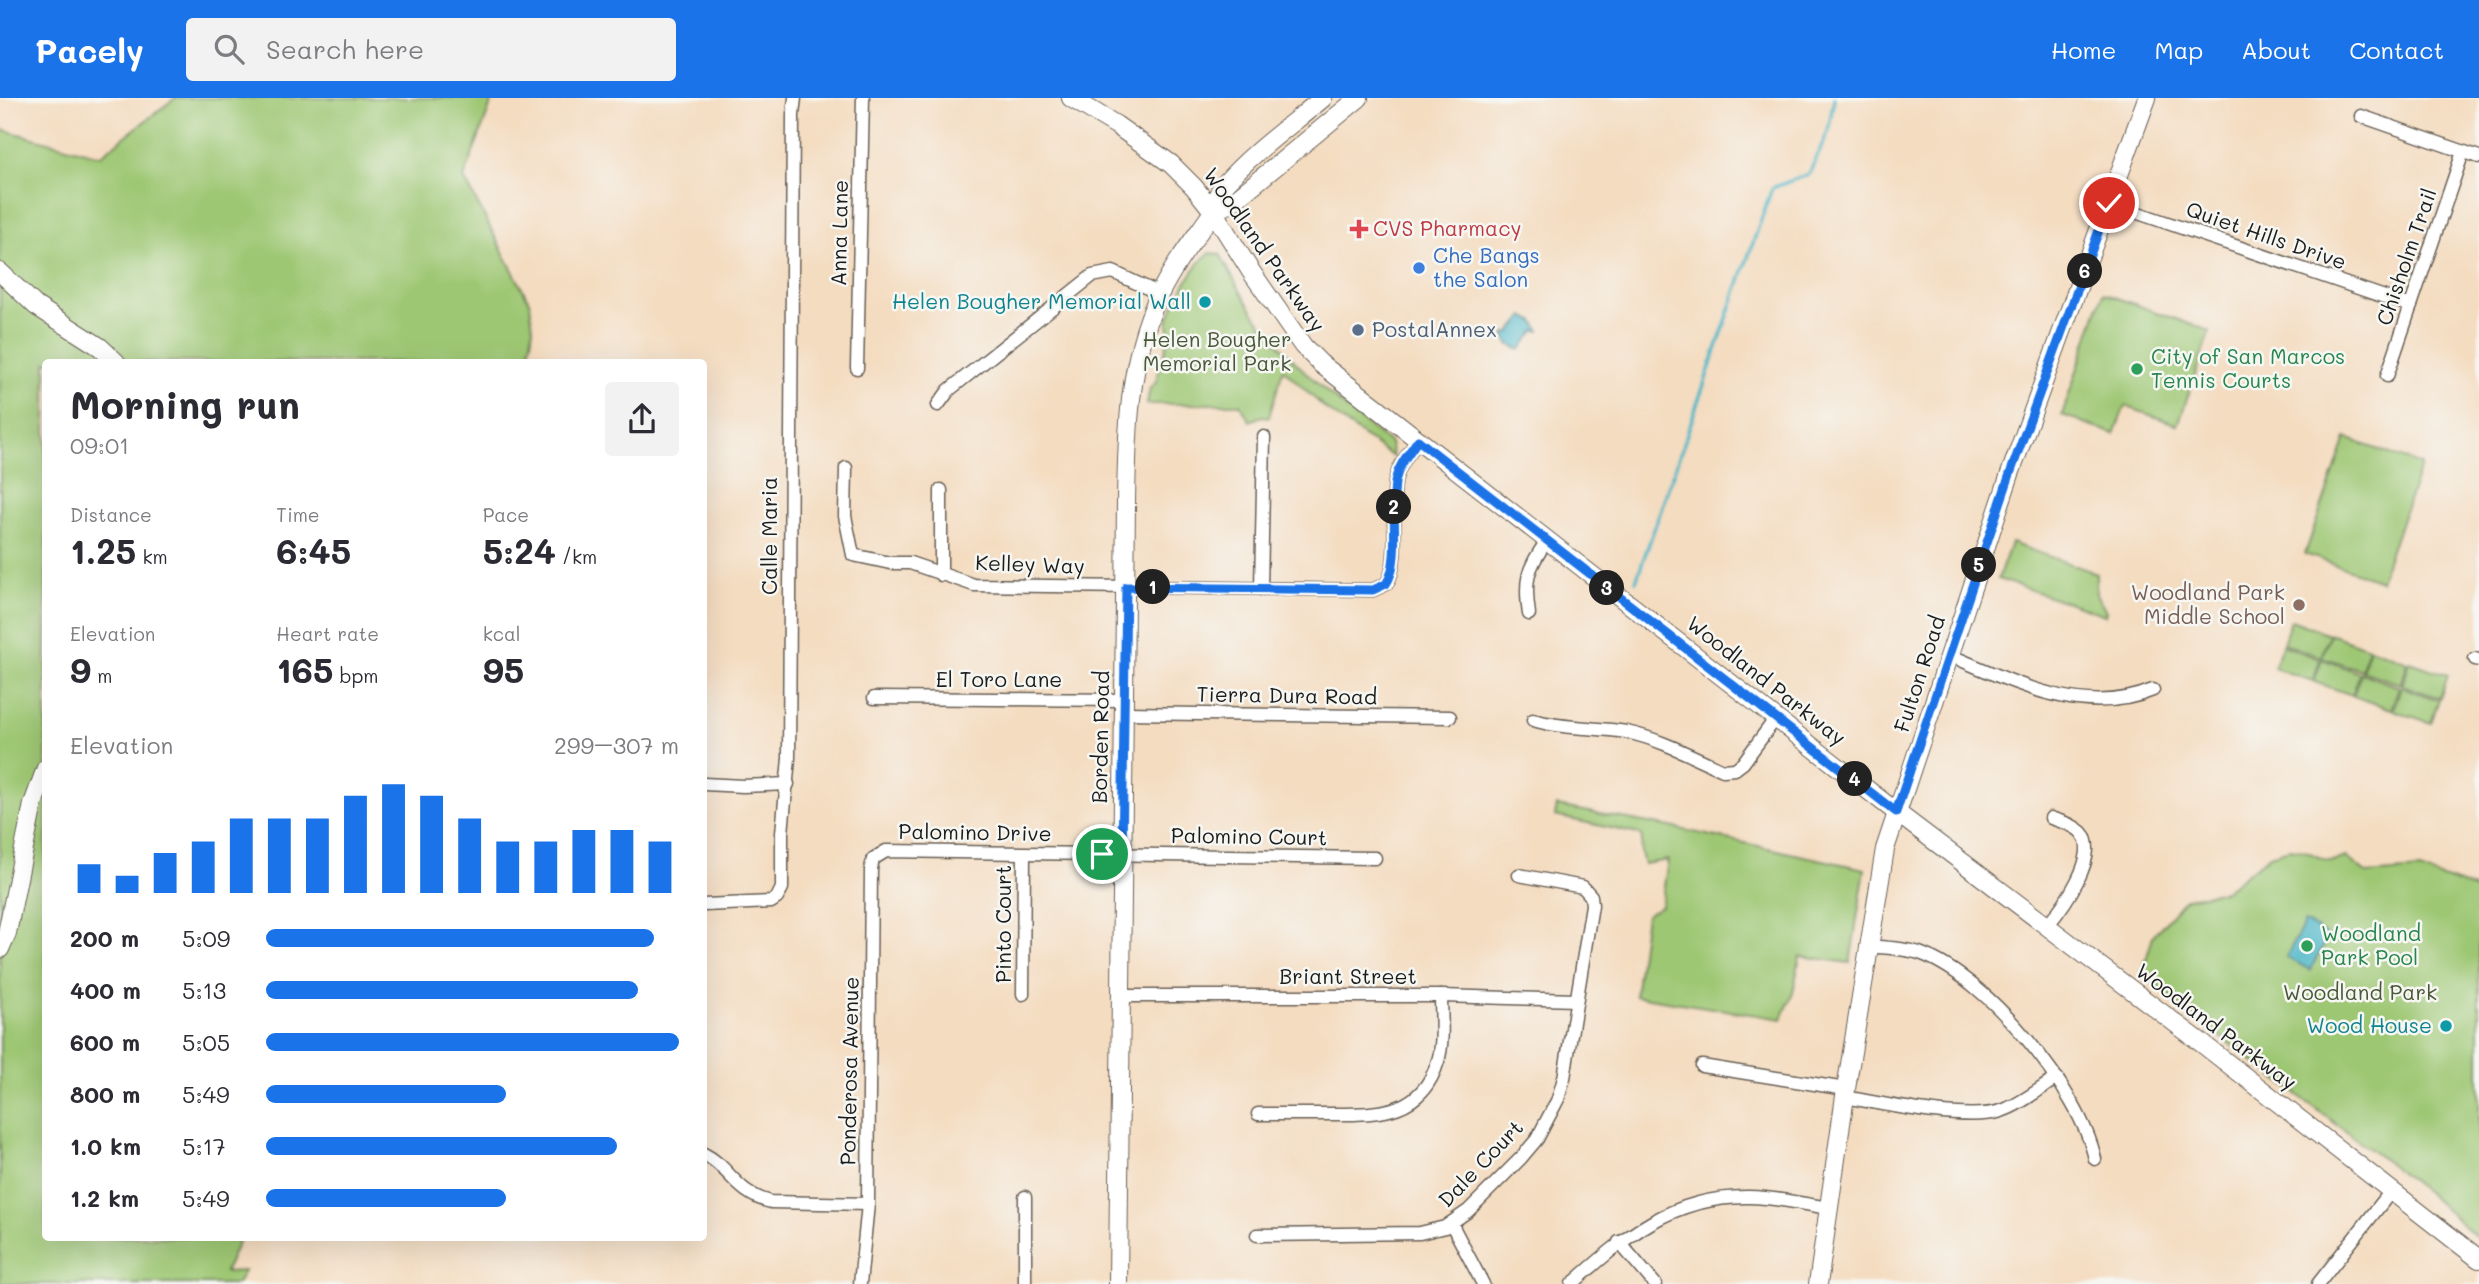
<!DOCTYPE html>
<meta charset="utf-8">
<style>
body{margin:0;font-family:Mali,sans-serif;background:#f2f2f3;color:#2b2b33;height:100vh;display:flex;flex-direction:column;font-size:26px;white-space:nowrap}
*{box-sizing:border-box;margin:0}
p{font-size:23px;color:#7c7c81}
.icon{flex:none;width:38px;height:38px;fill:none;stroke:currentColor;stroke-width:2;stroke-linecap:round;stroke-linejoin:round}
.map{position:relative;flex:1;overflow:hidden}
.panel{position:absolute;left:42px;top:261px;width:665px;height:882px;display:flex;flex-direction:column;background:#fff;border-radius:7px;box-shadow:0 7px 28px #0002}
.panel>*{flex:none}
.pin{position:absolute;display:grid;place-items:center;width:60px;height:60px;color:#fff;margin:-30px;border:4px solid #fff;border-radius:50%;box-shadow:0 2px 7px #0007}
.km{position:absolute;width:35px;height:35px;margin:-18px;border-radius:50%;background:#222;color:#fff;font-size:19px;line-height:35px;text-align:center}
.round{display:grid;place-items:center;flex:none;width:74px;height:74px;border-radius:7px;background:#f2f2f3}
.headline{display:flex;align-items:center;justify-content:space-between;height:119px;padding:0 28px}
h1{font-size:38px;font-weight:700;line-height:52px}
.figures{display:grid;grid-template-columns:repeat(3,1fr);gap:10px;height:119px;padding:7px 28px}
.figures div{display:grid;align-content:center}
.figures b{font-size:35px;font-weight:700}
.figures small{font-size:19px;font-weight:400}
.figures p{font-size:19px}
.chart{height:196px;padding:14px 28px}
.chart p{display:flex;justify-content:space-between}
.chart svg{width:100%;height:126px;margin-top:7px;stroke:#1a73e8;stroke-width:6}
ul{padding:0 28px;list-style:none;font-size:23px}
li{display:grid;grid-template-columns:112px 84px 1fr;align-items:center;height:52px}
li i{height:18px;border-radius:9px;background:#1a73e8}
header{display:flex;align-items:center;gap:42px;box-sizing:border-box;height:98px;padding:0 35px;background:#1a73e8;color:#fff}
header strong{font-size:33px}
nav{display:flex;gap:38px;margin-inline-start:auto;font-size:24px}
.search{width:490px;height:63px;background:#f2f2f3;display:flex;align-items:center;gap:18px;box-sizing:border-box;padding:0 24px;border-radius:7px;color:#7c7c81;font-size:26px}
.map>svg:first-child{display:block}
</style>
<header>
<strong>Pacely</strong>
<div class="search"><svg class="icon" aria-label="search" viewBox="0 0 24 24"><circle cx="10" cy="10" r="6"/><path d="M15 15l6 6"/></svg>Search here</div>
<nav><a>Home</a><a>Map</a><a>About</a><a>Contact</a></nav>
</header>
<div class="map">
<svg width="2479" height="1186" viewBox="0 0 2479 1186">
<rect width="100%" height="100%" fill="#f6f6f2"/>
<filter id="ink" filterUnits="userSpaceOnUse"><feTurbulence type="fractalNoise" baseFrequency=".0143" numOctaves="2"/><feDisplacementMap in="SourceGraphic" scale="14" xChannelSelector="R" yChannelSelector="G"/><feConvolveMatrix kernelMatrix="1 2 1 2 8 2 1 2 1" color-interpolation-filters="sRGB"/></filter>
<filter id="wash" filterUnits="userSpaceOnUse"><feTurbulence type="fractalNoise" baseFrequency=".00686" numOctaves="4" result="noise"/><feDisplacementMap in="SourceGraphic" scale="28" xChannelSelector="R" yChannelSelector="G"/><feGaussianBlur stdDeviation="1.57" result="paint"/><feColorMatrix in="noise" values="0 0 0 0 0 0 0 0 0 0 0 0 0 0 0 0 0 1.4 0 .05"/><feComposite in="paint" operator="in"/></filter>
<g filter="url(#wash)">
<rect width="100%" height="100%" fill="#f4dcc0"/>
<!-- green -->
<g fill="#9ec773" stroke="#5d7248" stroke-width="2">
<path d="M 175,0 L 493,0 L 464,80 L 530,205 L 533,231 L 528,264 L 46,264 L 46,1139 L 240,1139 L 225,1174 L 244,1173 L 237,1186 L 0,1186 L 0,31 L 100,58 Z"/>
<path d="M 1211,155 L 1220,156 C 1232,178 1244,202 1259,222 C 1296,271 1342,308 1390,345 L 1393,359 L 1327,312 L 1283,271 L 1269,319 L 1262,318 L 1250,323 L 1240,306 L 1147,306 L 1150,290 L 1156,284 C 1159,268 1167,252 1169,236 C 1170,232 1168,228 1168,225 C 1170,209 1197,161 1211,155 Z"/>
<path d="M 2103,195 L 2210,233 L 2178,327 L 2125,308 L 2114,336 L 2062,317 Z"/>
<path d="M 2346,340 L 2421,367 L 2380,483 L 2305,456 Z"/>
<path d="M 2011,445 L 2096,475 L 2096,497 L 2106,513 L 2105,517 L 1998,481 Z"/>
<path d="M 2291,522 L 2329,536 L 2321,559 L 2283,545 Z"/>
<path d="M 2330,536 L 2369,550 L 2361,572 L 2322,559 Z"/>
<path d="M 2282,547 L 2320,561 L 2313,583 L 2274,570 Z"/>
<path d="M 2370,550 L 2408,564 L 2400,586 L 2362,573 Z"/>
<path d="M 2322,561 L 2360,575 L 2352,597 L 2314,584 Z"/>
<path d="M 2410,564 L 2448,577 L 2440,600 L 2402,587 Z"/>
<path d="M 2361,575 L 2399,589 L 2391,611 L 2353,598 Z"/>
<path d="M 2401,589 L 2439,602 L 2431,625 L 2393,612 Z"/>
<path d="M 1557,708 L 1670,729 L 1865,771 L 1850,865 L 1800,858 L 1793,895 L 1782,921 L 1635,898 L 1646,817 L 1661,808 L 1668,762 L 1644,766 L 1641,755 L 1642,740 L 1638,736 L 1555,718 Z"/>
<path d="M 2289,751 C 2295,752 2302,752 2307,754 C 2326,761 2325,767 2346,759 L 2367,776 L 2420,772 L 2479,793 L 2479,1142 L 2429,1096 L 2189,915 L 2142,876 L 2153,838 L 2186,800 L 2225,793 L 2270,757 Z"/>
</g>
<!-- water -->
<g fill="#4ab6c7" stroke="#336972" stroke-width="2">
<path d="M 1524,218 L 1534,223 L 1540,233 L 1535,233 L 1520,252 L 1510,247 L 1504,238 L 1506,235 L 1509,236 Z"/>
<path d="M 2305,824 L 2329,838 L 2310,872 L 2286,859 Z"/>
</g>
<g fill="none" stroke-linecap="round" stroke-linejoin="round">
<!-- stream -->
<path stroke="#4ab6c7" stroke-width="3.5" d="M 1636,483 L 1772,90 L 1809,76 L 1828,34 L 1834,0"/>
</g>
</g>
<g filter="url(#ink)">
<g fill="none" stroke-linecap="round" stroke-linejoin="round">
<!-- street casing -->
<g stroke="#685f55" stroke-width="15">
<g id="street">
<path d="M 2361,18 L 2479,59"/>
<path d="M 2109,105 L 2411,208"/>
<path d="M 857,270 L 863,0"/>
<path d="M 2387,278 L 2463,54"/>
<path d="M 938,307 L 949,292 L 1092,178 L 1113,174 L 1160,196"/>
<path d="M 846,370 L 845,418 L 853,457 L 890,465 L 910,465 L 974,487 L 1373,492 L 1386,486 C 1401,467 1391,411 1395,385 C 1397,369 1409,355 1418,342"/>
<path d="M 941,477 L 941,392"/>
<path d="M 1261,491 L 1264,339"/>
<path d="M 1529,516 C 1524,483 1527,470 1547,443"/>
<path d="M 1949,557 C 2014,584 2083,621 2153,592"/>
<path d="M 2475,561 L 2479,562"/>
<path d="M 874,600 L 1124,602"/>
<path d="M 1124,615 L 1450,619"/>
<path d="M 1533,622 C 1564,631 1594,629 1626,634 C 1660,641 1691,658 1723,672 L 1735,671 L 1743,665 L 1776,620"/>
<path d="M 704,686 L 743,688 L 788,686"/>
<path d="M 704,807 L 771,804 L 777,800 L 782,790 L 782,735 L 789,660 L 793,16 L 795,0"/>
<path d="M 2047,828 C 2062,810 2102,756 2081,734 C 2073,726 2061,724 2051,720"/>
<path d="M 1868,848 C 1885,850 1906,850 1922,856 C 1987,880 2081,993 2095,1061"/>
<path d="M 1023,896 L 1024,756"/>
<path d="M 1120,898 L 1441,898 L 1576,902"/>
<path d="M 1702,968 L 1846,991"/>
<path d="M 1845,999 C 1882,1006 1967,1024 2001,1013 C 2020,1007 2039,991 2057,980"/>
<path d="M 1258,1016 C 1283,1016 1309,1016 1334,1016 C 1381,1016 1422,1016 1438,963 C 1444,944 1441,918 1441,898"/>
<path d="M 704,1056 C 730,1069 736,1096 771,1104 L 868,1106"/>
<path d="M 1451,1125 L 1483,1186"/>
<path d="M 1257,1137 L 1420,1135 L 1445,1129 L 1468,1113 L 1521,1060 L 1537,1041 L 1558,1001 L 1564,980 L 1592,807 L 1591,798 L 1583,789 L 1519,777"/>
<path d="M 1619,1144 L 1655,1186"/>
<path d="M 860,1186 L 868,1106 L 871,771 L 873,761 L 886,753 L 1375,760"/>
<path d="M 1025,1186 L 1025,1099"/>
<path d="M 1572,1186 C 1626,1138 1672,1098 1749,1099 C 1775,1099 1803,1106 1829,1110"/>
<path d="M 2318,1186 L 2392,1092"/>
</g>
</g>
<!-- secondary casing -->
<g stroke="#685f55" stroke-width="20">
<g id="secondary">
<path d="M 1071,0 L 1116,27 L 1171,66 L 1194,89 L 1213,113 L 1250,172 L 1303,248 L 1321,266 L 1896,714 L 2199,943 L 2479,1161"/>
<path d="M 1213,113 L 1231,105 L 1359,0"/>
<path d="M 0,174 L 36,208 L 100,249 L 116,264"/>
<path d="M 0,851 L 7,835 L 33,706 L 46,670"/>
<path d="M 1118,1186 L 1126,405 C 1127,334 1128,263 1159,197 C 1172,170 1191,145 1208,121 C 1215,111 1216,96 1223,88 C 1252,54 1290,28 1323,0"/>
<path d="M 1818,1186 L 1846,991 L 1885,751 L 2010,376 L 2147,0"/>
</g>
</g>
<!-- street -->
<use href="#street" stroke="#fff" stroke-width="12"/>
<!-- secondary -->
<use href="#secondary" stroke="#fff" stroke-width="18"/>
</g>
</g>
<g fill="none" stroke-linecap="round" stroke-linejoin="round" filter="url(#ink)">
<!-- route casing -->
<g stroke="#fff" stroke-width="14">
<path id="route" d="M 1102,756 L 1122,756 L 1126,489 L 1373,492 L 1386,486 C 1401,466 1391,411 1395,385 C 1397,369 1409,355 1418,342 L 1896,714 L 2010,376 L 2109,105"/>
</g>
<!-- route -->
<use href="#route" stroke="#1a73e8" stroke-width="9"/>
</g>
<!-- markers -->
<path fill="#e0444e" stroke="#f6f6f2" stroke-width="2.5" d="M1355.5 120.5h7v7h7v7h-7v7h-7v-7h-7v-7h7z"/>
<circle fill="#3f7fe0" stroke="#f6f6f2" stroke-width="2.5" cx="1419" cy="170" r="7"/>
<g fill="#0f9aa8" stroke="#f6f6f2" stroke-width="2.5">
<circle cx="1205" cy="204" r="7"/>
<circle cx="2446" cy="928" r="7"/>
</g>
<circle fill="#5c6f8a" stroke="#f6f6f2" stroke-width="2.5" cx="1358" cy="232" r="7"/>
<g fill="#2e9e5b" stroke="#f6f6f2" stroke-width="2.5">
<circle cx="2137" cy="271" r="7"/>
<circle cx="2307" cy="848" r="7"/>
</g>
<circle fill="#8d6e63" stroke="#f6f6f2" stroke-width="2.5" cx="2299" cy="507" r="7"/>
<g text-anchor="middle" stroke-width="5" stroke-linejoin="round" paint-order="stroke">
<!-- health labels -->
<g font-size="21" fill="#be3a42" stroke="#f6f6f2" text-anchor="start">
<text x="1373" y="138">CVS Pharmacy</text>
</g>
<!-- street labels -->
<g font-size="21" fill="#1c1c1c" stroke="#f6f6f2">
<text transform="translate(840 135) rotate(-89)" y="7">Anna Lane</text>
<text transform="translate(2266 138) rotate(19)" y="7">Quiet Hills Drive</text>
<text transform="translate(1264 152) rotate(55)" y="7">Woodland Parkway</text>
<text transform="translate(2407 159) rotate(-71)" y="7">Chisholm Trail</text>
<text transform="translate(770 438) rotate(-90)" y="7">Calle Maria</text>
<text transform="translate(1030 467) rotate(2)" y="7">Kelley Way</text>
<text transform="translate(1920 576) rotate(-72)" y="7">Fulton Road</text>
<text x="999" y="589">El Toro Lane</text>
<text transform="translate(1766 583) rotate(38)" y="7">Woodland Parkway</text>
<text transform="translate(1287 598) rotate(1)" y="7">Tierra Dura Road</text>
<text transform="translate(1101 639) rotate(-89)" y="7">Borden Road</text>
<text transform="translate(975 735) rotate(1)" y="7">Palomino Drive</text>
<text transform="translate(1249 739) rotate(1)" y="7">Palomino Court</text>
<text transform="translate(1004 826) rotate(-90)" y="7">Pinto Court</text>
<text x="1348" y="886">Briant Street</text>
<text transform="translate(2216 929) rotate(37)" y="7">Woodland Parkway</text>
<text transform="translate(850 973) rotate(-89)" y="7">Ponderosa Avenue</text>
<text transform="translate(1481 1066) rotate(-46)" y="7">Dale Court</text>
</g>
<!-- shop labels -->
<g font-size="21" fill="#366cbe" stroke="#f6f6f2" text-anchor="start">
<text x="1433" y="165">Che Bangs<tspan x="1433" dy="24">the Salon</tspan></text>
</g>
<!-- culture labels -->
<g font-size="21" fill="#0d838f" stroke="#f6f6f2" text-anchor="end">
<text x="1191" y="211">Helen Bougher Memorial Wall</text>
<text x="2432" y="935">Wood House</text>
</g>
<!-- service labels -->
<g font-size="21" fill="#4e5e75" stroke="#f6f6f2" text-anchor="start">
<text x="1372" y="239">PostalAnnex</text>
</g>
<!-- park labels -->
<g font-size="21" fill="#4a583a" stroke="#f6f6f2">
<text x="1217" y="249">Helen Bougher<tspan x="1217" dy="24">Memorial Park</tspan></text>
<text x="2360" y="902">Woodland Park</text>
</g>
<!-- leisure labels -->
<g font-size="21" fill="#27864d" stroke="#f6f6f2" text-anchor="start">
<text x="2151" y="266">City of San Marcos<tspan x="2151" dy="24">Tennis Courts</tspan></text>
<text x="2321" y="843">Woodland<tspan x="2321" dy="24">Park Pool</tspan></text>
</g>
<!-- education labels -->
<g font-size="21" fill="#785e54" stroke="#f6f6f2" text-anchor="end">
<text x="2285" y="502">Woodland Park<tspan x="2285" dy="24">Middle School</tspan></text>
</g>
</g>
</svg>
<div class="pin" style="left:1102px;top:756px;background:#1e9e55"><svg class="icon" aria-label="arrive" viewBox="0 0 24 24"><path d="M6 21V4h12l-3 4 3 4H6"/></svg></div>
<div class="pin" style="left:2109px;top:105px;background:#d93025"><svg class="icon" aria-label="check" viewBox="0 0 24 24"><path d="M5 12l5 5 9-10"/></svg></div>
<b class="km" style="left:1153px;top:489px">1</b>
<b class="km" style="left:1394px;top:409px">2</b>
<b class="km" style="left:1607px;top:490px">3</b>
<b class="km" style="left:1855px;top:681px">4</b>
<b class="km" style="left:1979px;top:467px">5</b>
<b class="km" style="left:2085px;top:173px">6</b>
<section class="panel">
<div class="headline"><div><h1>Morning run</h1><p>09:01</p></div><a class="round"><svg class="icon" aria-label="share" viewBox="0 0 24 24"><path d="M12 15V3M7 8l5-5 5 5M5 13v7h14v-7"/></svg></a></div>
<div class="figures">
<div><p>Distance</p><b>1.25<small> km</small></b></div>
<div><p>Time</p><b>6:45</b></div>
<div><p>Pace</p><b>5:24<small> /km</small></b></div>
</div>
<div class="figures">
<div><p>Elevation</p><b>9<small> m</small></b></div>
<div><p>Heart rate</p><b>165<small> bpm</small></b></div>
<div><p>kcal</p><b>95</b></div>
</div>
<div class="chart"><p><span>Elevation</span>299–307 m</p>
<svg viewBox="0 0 160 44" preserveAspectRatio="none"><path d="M5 44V34M15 44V38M25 44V30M35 44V26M45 44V18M55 44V18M65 44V18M75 44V10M85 44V6M95 44V10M105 44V18M115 44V26M125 44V26M135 44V22M145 44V22M155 44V26"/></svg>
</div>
<ul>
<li><b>200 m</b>5:09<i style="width:94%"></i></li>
<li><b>400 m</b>5:13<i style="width:90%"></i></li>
<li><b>600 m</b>5:05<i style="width:100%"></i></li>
<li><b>800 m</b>5:49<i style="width:58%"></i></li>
<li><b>1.0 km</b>5:17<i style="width:85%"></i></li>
<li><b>1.2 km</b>5:49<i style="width:58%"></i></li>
</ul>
</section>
</div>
